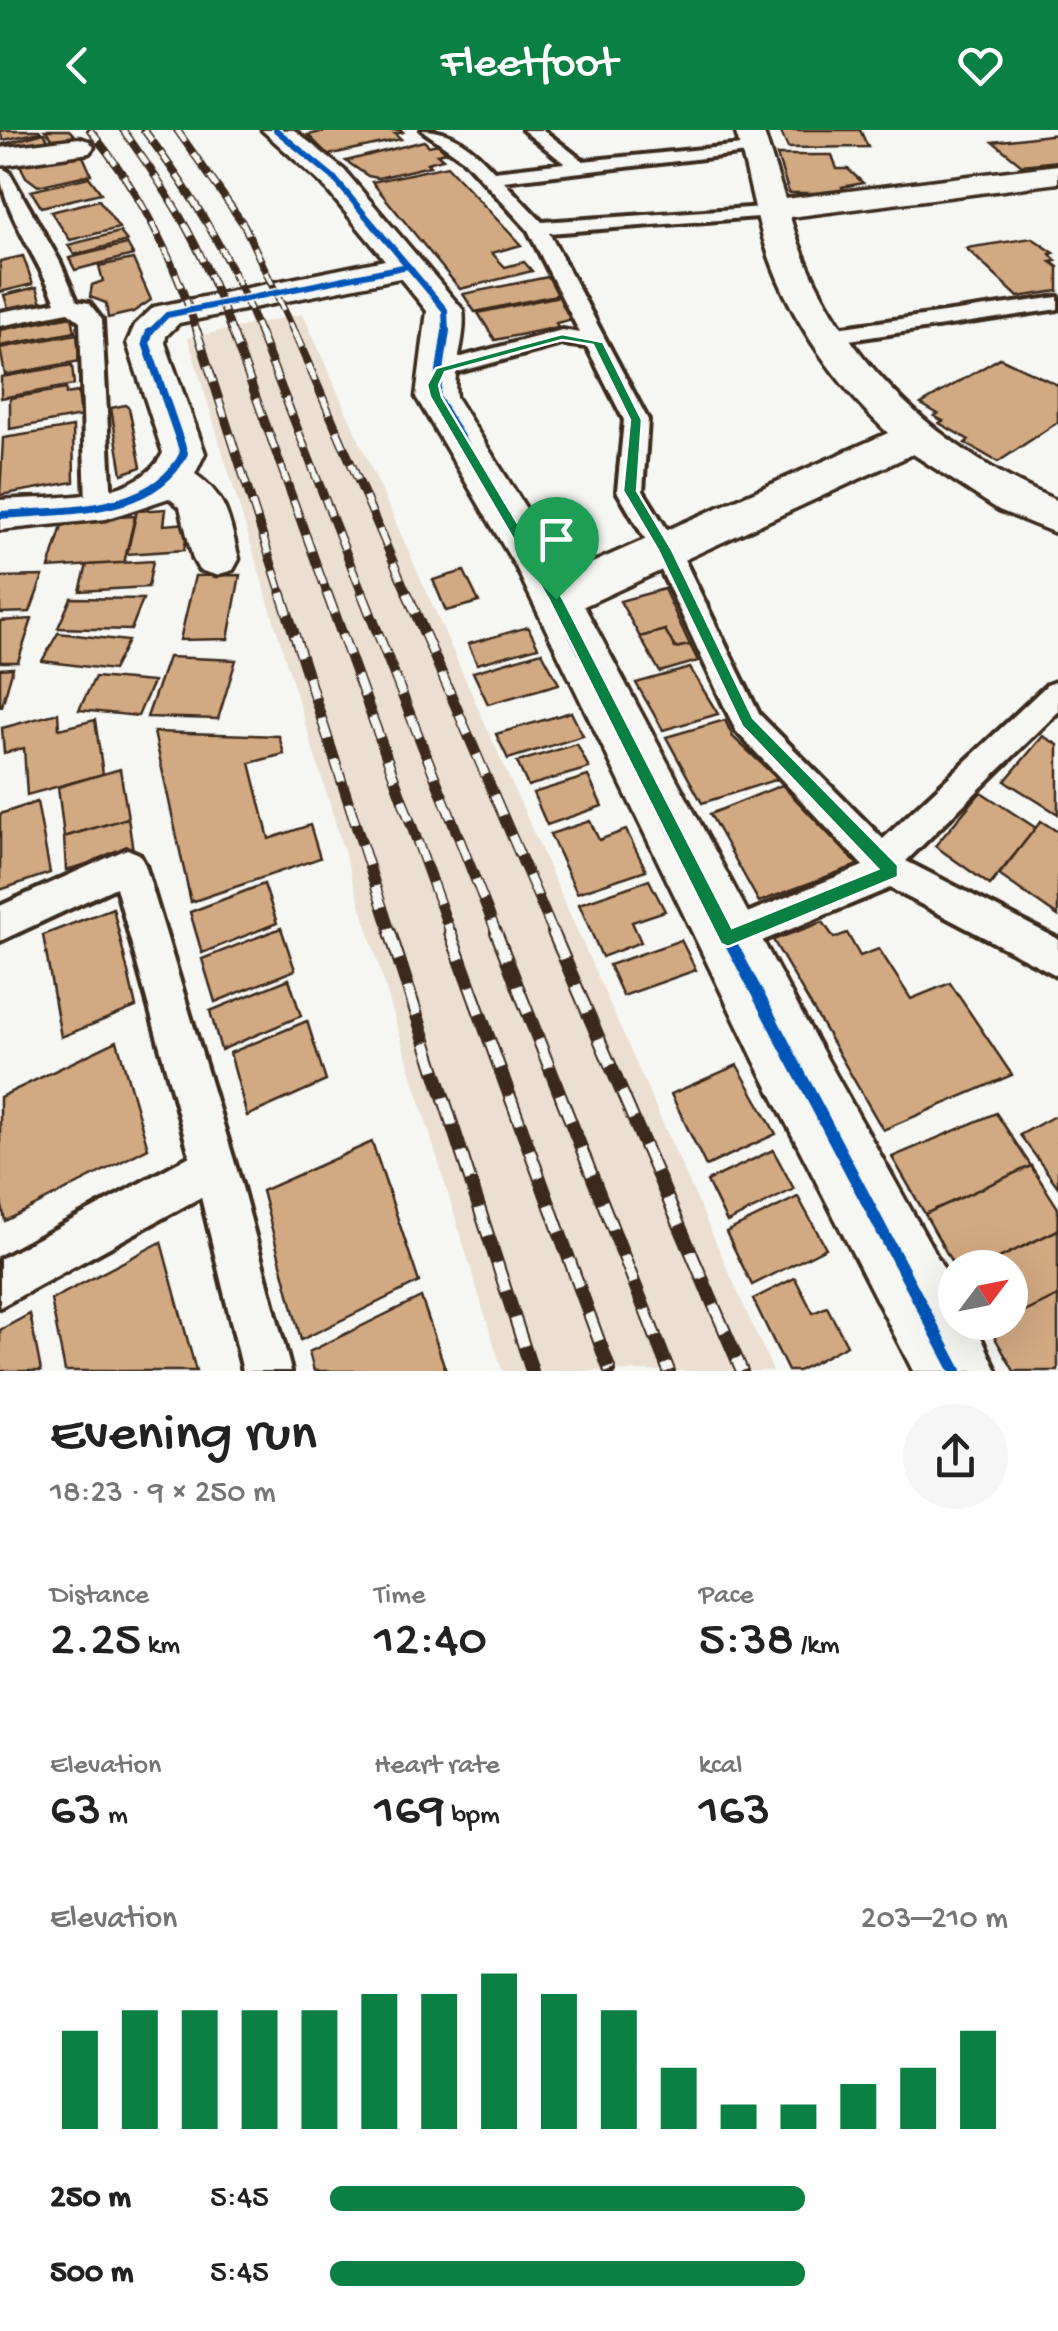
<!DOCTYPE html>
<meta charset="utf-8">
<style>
body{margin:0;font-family:"Gochi Hand",sans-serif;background:#f6f6f6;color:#222;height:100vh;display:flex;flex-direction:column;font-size:38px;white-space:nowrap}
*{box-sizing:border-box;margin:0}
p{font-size:32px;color:#767676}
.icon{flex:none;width:55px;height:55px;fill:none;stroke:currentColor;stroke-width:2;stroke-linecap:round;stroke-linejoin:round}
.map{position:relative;height:1241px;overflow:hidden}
.panel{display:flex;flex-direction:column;background:#fff;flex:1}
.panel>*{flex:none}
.needle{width:65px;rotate:58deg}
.fabs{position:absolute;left:938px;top:1120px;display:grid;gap:20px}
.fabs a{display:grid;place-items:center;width:90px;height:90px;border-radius:50%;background:#fff;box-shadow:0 10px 40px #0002;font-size:50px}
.pin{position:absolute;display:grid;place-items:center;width:85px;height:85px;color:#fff;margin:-102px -42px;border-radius:50% 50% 50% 0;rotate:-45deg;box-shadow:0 0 10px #0007}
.pin .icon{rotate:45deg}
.round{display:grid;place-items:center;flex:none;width:105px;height:105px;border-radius:52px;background:#f6f6f6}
.summary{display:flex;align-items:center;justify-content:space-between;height:170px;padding:0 50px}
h1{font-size:55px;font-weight:600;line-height:75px}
.figures{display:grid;grid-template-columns:repeat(3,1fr);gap:15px;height:170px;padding:10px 50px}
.figures div{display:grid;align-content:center}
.figures b{font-size:50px;font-weight:600}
.figures small{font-size:28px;font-weight:400}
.figures p{font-size:28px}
.chart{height:280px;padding:20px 50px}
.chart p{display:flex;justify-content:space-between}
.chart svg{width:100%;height:180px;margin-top:10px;stroke:#0b8043;stroke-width:6}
ul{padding:0 50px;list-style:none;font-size:32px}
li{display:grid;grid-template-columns:160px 120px 1fr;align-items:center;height:75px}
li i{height:25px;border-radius:12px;background:#0b8043}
header{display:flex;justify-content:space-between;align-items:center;height:130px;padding:0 50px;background:#0b8043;color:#fff;font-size:45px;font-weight:600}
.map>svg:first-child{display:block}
</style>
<header><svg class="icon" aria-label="back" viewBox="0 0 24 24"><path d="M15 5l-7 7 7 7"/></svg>Fleetfoot<svg class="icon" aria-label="heart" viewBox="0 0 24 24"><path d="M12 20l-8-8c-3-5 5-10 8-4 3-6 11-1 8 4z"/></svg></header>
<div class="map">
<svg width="1058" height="1241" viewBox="0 0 1058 1241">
<rect width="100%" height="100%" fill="#f6f6f2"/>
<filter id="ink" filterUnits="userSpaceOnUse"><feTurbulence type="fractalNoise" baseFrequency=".01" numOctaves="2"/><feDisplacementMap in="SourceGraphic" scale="20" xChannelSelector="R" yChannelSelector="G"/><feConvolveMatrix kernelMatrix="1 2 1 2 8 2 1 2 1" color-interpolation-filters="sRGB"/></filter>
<g filter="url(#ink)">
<!-- built -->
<path fill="#ebdfd1" d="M 303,184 L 479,580 L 773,1241 L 502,1241 L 188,208 Z"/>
<!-- building -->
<g fill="#d1a983" stroke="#3b2a1e" stroke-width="2.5">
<path d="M 6,0 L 39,0 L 41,2 L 3,10 L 0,1 Z"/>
<path d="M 45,0 L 69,0 L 77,8 L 56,13 Z"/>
<path d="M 330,0 L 401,0 L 403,2 L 395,4 L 401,9 L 328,25 L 308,5 Z"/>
<path d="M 780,0 L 860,0 L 868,17 L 788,18 Z"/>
<path d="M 44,3 L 49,11 L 21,18 L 3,19 L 0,15 Z"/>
<path d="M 1058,4 L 1058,31 L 1022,35 L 993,12 Z"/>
<path d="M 424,11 L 429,16 L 438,14 L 446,22 L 437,24 L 443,29 L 427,33 L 430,36 L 378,48 L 368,46 L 346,31 Z"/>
<path d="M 777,25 L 832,25 L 837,39 L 848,39 L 863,53 L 842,57 L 845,63 L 789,63 Z"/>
<path d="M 83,26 L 91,44 L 38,56 L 26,47 L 19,33 Z"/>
<path d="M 447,36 L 521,115 L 492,123 L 505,137 L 524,132 L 532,141 L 460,159 L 372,52 Z"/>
<path d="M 89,47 L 101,63 L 41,77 L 31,61 Z"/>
<path d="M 99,70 L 119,98 L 70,110 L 51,82 Z"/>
<path d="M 120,102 L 127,111 L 74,125 L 68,115 Z"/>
<path d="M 1032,108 L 1054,123 L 1050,124 L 1056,131 L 1051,132 L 1058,137 L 1058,161 L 1018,167 L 966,118 Z"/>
<path d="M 127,114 L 133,125 L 75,140 L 69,128 Z"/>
<path d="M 23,126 L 33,154 L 0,162 L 0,131 Z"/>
<path d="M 133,129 L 151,170 L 133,182 L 108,188 L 106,173 L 90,167 L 92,155 L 103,151 L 99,136 Z"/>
<path d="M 548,147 L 561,164 L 475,182 L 463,164 Z"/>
<path d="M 37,157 L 42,173 L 9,181 L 4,165 Z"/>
<path d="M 560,166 L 577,188 L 556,193 L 558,197 L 495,210 L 478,183 Z"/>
<path d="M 72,186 L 75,202 L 0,216 L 0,200 Z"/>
<path d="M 77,204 L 80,231 L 5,245 L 0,218 Z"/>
<path d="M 1000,228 L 1058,255 L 1058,292 L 998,332 L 965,313 L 969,310 L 939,293 L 943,291 L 934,286 L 938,284 L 921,274 Z"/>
<path d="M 72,235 L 74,255 L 1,268 L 1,247 Z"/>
<path d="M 66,259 L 66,264 L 78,262 L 81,286 L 10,299 L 10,268 Z"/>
<path d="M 125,275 L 129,278 L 141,337 L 122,344 L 111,278 Z"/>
<path d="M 73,297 L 74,352 L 0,365 L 3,308 Z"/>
<path d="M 166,379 L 164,395 L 189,393 L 184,420 L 127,424 L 137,381 Z"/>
<path d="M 135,386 L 124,433 L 49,438 L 64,390 Z"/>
<path d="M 153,431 L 148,457 L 80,461 L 87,435 Z"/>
<path d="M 464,441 L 479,472 L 446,481 L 433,450 Z"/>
<path d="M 240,445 L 228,509 L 180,510 L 195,446 Z"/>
<path d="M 43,446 L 30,482 L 0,483 L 0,447 Z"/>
<path d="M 664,459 L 690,515 L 675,518 L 665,500 L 640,507 L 620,471 Z"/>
<path d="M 71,468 L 143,469 L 131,500 L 58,498 Z"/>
<path d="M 32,489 L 18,532 L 0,532 L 0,491 Z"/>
<path d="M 528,497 L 538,517 L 477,534 L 468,514 Z"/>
<path d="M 665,500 L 675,518 L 690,515 L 698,531 L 660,542 L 640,507 Z"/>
<path d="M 58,503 L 128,511 L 113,540 L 42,531 Z"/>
<path d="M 542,522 L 559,554 L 488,574 L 473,542 Z"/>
<path d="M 168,527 L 236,530 L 218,589 L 147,587 Z"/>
<path d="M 13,538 L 2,576 L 0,576 L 0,539 Z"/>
<path d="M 690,538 L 718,584 L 663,600 L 636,553 Z"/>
<path d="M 95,547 L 153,552 L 138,586 L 79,580 Z"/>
<path d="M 571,582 L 583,606 L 508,629 L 496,604 Z"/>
<path d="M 58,583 L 59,599 L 95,590 L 103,644 L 27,665 L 24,618 L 4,623 L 2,598 Z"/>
<path d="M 725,590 L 733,607 L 778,649 L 702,673 L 666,607 Z"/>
<path d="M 154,602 L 279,606 L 284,624 L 250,633 L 269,709 L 310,695 L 320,728 L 191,772 Z"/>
<path d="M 1043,606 L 1058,615 L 1058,684 L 1005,651 Z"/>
<path d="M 577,614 L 589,638 L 528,656 L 517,632 Z"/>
<path d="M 120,639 L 128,688 L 64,707 L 58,657 Z"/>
<path d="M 588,646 L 602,676 L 547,695 L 533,663 Z"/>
<path d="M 782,655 L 858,735 L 759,772 L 710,684 Z"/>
<path d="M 981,662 L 1036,698 L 990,755 L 935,716 Z"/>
<path d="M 37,672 L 50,743 L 0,760 L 0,684 Z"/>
<path d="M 128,688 L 133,721 L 66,740 L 64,707 Z"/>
<path d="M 590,691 L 599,710 L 626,700 L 646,740 L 577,763 L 550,704 Z"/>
<path d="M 1041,691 L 1058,702 L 1058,786 L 999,745 Z"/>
<path d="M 649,750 L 665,781 L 632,792 L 641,812 L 602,827 L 579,774 Z"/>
<path d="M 264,754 L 277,793 L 202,823 L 190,782 Z"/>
<path d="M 113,778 L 136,877 L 61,907 L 43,805 Z"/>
<path d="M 823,792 L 834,808 L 847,803 L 860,826 L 879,819 L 911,869 L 950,853 L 1012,945 L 883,1000 L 773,810 Z"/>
<path d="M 281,798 L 295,840 L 215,872 L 202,829 Z"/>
<path d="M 681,810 L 696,840 L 623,866 L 609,835 Z"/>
<path d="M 289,849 L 301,886 L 221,920 L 210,881 Z"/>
<path d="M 307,891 L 326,951 L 247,986 L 230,923 Z"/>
<path d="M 117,911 L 148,1018 L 5,1091 L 0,1066 L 0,967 Z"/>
<path d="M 737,935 L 776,1004 L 706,1036 L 671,964 Z"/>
<path d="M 996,983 L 1031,1036 L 925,1084 L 892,1027 Z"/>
<path d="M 1058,984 L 1058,1057 L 1020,1005 Z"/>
<path d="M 372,1012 L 419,1152 L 301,1210 L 262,1061 Z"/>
<path d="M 773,1020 L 794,1059 L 727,1092 L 707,1051 Z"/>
<path d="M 1031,1036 L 1058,1078 L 1058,1100 L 978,1138 L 955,1138 L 925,1084 Z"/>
<path d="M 798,1067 L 826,1118 L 752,1155 L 726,1102 Z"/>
<path d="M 1058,1100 L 1058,1166 L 1010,1190 L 1010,1138 L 978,1138 Z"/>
<path d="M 161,1112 L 196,1241 L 65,1241 L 51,1170 Z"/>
<path d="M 795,1148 L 813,1183 L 827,1177 L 847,1215 L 798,1241 L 788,1241 L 753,1169 Z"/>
<path d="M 1058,1166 L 1058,1241 L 1014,1241 L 990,1199 Z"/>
<path d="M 421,1167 L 446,1241 L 314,1241 L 309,1222 Z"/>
<path d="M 30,1184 L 41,1241 L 0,1241 L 0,1200 Z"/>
</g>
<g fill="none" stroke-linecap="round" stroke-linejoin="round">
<!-- service casing -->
<g stroke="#3b2a1e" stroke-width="8">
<g id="service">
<path d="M 422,0 C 453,0 474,19 494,41 L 564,33 L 523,0 L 543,0 L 583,31 L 762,13 L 762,21 L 756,22 L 503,51 L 542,92 L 778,76 L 781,80 L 771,86 L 549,103 L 648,290 L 643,361 L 679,419 L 759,584 L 883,709 L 1047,555 L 1058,551 L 1058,582 L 906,731 L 1058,809 L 1058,846 L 890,758 L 728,825 L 715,820 L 709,808 L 715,796 L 863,736 L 736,601 L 651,419 L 617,361 L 624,290 L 587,217 L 562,214 L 440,247 L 428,240 L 432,235 L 562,200 L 580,203 L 528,100 L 464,30 Z"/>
<path d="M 0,37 L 9,42 L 60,132 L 77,171 L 89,173 L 102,190 L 112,373 L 108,379 L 90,379 L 86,373 L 80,191 L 68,182 L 0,196 L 0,182 L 56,172 C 40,132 0,76 0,37 Z"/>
<path d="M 1058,167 L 1058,179 L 829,213 L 818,206 L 829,199 Z"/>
<path d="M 127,719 L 139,724 L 145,735 L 242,1057 L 291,1241 L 243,1241 L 201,1067 L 0,1177 L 0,1129 L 190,1026 L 116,757 L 0,811 L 0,776 Z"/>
</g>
</g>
<!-- minor casing -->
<g stroke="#3b2a1e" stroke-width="7">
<g id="minor">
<path d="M 262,0 L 294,0 L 344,40 L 463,180 C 467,210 452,238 456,267 L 567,444 L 888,303 C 837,255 792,192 769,126 C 754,84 749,42 735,0 L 763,0 L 785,69 L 1058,35 L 1058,53 L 790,87 C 830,220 932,318 1058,371 L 1058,404 L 999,380 L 913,324 L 584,476 L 803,886 L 955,1159 L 955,1192 L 974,1192 L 997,1241 L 913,1241 L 755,932 L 517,439 L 416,267 L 427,181 L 400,148 L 179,193 L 166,206 L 165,213 L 205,323 L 195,344 C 229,368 229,391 239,429 L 233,440 L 216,445 L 199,440 L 193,429 L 180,377 L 169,368 L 106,389 L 0,400 L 0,370 C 48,366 137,374 163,323 L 127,213 L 135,195 L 154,177 L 385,130 L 322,54 Z"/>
<path d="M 79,8 L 89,11 L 94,17 L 89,23 L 0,36 L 0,18 Z"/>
</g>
</g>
<!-- service -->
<use href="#service" fill="#f6f6f2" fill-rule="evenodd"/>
<!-- minor -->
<use href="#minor" fill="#f6f6f2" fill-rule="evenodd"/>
<!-- rail-far3 casing -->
<g stroke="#3b2a1e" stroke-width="8">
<g id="rail-far3">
<path d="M 90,0 C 141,62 173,128 198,204"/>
<path d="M 123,0 C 174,70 204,122 233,204"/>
<path d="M 144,0 C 195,68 229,125 260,204"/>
<path d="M 177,0 L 244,95 L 295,204"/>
</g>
</g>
<!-- rail-far2 casing -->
<g stroke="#3b2a1e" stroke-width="9">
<g id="rail-far2">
<path d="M 197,201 L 282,466"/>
<path d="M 232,201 L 328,466"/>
<path d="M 259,201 L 363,466"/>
<path d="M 294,201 L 408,466"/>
</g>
</g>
<!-- rail-far1 casing -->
<g stroke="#3b2a1e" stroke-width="11">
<g id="rail-far1">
<path d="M 281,463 L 391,804"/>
<path d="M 327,463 L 451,804"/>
<path d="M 362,463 L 497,804"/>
<path d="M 407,463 L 554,804"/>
</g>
</g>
<!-- rail casing -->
<g stroke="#3b2a1e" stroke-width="14">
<g id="rail">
<path d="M 390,802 L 532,1241"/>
<path d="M 450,802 L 610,1241"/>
<path d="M 496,802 L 669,1241"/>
<path d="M 553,802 L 742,1241"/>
</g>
</g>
<!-- rail-far3 -->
<use href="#rail-far3" stroke="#f6f6f2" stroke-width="5" stroke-dasharray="14" stroke-linecap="butt"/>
<!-- rail-far2 -->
<use href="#rail-far2" stroke="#f6f6f2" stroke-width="6" stroke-dasharray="18" stroke-linecap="butt"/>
<!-- rail-far1 -->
<use href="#rail-far1" stroke="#f6f6f2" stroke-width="8" stroke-dasharray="22" stroke-linecap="butt"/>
<!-- rail -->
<use href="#rail" stroke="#f6f6f2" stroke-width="10" stroke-dasharray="29" stroke-linecap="butt"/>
<!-- cycleway-far3 casing -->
<g stroke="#f6f6f2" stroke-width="10">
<g id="cycleway-far3">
<path d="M 276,0 L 333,47 L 445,180 L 446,204"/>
<path d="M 148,204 L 167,185 L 408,136"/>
</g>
</g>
<!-- cycleway-far2 casing -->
<g stroke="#f6f6f2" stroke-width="12">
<g id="cycleway-far2">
<path d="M 446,201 L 436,267 L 555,466"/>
<path d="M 0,385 C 61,380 154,386 184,323 L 146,213 L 150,201"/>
</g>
</g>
<!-- cycleway-far1 casing -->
<g stroke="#f6f6f2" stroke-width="16">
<path id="cycleway-far1" d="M 553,463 L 726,804"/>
</g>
<!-- cycleway casing -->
<g stroke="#f6f6f2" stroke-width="19">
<path id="cycleway" d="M 725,802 L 956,1241"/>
</g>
<!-- cycleway-far3 -->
<use href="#cycleway-far3" stroke="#0057b8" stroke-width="6"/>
<!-- cycleway-far2 -->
<use href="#cycleway-far2" stroke="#0057b8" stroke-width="8"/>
<!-- cycleway-far1 -->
<use href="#cycleway-far1" stroke="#0057b8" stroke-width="10"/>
<!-- cycleway -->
<use href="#cycleway" stroke="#0057b8" stroke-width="12"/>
</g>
</g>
<!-- route -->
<path fill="#0b8043" stroke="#fff" stroke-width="2.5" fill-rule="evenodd" d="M 562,204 L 603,212 L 642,290 L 637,361 L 672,420 L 753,588 L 898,735 L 898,747 L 728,817 L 721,814 L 549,470 L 430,267 L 427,255 L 436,238 ZM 562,210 L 593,215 L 630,290 L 623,361 L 658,420 L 742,596 L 878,739 L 732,798 L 563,469 L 442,267 L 439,255 L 445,242 Z"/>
</svg>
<div class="fabs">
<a><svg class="needle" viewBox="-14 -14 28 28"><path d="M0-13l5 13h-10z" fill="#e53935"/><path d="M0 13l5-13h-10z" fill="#767676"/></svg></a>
</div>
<div class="pin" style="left:556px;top:469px;background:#1e9e55"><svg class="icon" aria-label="arrive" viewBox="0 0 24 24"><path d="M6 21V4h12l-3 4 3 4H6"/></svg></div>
</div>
<section class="panel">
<div class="summary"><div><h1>Evening run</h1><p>18:23 · 9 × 250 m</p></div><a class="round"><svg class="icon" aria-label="share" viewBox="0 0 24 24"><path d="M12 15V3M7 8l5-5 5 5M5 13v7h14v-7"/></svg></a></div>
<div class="figures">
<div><p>Distance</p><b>2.25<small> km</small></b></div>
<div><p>Time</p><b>12:40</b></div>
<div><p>Pace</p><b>5:38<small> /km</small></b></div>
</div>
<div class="figures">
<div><p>Elevation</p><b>63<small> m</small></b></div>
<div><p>Heart rate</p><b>169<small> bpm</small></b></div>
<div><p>kcal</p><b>163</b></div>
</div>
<div class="chart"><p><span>Elevation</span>203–210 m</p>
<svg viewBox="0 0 160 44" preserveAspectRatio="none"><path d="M5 44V20M15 44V15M25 44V15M35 44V15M45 44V15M55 44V11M65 44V11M75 44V6M85 44V11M95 44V15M105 44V29M115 44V38M125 44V38M135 44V33M145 44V29M155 44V20"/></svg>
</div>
<ul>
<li><b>250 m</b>5:45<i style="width:70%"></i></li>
<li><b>500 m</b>5:45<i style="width:70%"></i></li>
</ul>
</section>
